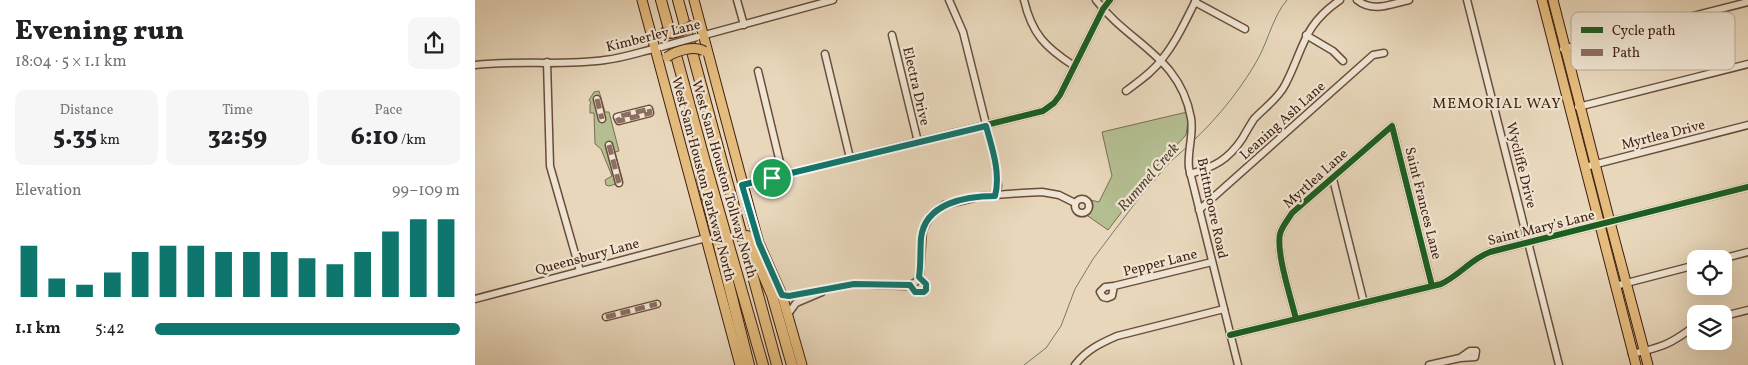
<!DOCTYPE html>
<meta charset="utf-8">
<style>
body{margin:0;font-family:Vollkorn,serif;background:#f6f6f6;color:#202124;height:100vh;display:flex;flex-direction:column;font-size:19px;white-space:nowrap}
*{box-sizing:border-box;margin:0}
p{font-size:16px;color:#757577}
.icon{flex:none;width:28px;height:28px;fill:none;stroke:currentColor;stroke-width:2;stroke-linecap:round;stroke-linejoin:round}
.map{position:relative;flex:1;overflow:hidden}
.sheet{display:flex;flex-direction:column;background:#fff;width:475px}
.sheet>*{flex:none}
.fabs{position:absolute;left:1212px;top:250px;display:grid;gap:10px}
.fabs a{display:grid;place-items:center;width:45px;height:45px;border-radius:10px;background:#fff;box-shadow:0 5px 20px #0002;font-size:25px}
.pin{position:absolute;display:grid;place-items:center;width:42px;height:42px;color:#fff;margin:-21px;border:2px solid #fff;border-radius:50%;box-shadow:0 1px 5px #0007}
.round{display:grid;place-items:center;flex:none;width:52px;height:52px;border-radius:10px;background:#f6f6f6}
.overview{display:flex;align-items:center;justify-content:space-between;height:85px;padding:0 15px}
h1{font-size:28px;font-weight:800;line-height:38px}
.figures{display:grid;grid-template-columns:repeat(3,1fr);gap:8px;height:85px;padding:5px 15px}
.figures div{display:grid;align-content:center;border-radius:10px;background:#f6f6f6;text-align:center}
.figures b{font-size:25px;font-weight:800}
.figures small{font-size:14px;font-weight:400}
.figures p{font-size:14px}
.chart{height:140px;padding:10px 15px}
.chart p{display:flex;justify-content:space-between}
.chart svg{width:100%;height:90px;margin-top:5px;stroke:#0f766e;stroke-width:6}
ul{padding:0 15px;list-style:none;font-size:16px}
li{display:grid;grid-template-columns:80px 60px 1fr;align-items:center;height:38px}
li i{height:12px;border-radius:6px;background:#0f766e}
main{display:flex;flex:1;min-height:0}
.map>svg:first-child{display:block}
</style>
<main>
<section class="sheet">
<div class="overview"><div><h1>Evening run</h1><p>18:04 · 5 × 1.1 km</p></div><a class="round"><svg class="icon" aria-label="share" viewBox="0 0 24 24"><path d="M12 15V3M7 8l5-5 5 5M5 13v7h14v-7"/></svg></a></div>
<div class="figures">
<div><p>Distance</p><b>5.35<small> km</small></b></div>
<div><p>Time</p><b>32:59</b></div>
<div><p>Pace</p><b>6:10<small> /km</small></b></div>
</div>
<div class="chart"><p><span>Elevation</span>99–109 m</p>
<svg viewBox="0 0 160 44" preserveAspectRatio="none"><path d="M5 44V19M15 44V35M25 44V38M35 44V32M45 44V22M55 44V19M65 44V19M75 44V22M85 44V22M95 44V22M105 44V25M115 44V28M125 44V22M135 44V12M145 44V6M155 44V6"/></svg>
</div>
<ul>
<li><b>1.1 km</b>5:42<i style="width:100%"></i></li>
</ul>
</section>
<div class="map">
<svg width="1273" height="365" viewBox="0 0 1273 365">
<rect width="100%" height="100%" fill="#e8d7bb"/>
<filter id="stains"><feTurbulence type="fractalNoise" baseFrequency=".004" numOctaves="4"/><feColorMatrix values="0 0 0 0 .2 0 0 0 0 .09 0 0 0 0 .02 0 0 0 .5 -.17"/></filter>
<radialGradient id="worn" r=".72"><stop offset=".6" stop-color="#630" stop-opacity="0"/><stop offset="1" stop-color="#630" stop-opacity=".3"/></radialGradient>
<!-- green -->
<g fill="#b4be91" stroke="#7a6e50">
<path d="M 124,91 L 130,112 L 134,112 L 144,151 L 140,152 L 148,182 L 134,186 L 131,185 L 130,180 L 137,176 L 126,149 L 120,144 L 119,113 L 115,113 L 115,104 L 116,103 L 114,100 L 119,92 Z"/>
<path d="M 712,112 L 713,121 L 711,135 L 682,166 L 633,230 L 610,214 L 616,209 L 615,200 L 624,202 L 637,176 L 627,132 Z"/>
</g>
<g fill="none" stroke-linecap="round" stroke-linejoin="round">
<!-- stream -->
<g stroke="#747c6c" stroke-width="1">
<path d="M 719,140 C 743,118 770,84 785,55 C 794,37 799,15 812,0"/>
<path d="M 549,365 L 571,348 L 586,326 L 600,289 L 618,259 L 664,198 L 695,162 L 713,146"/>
</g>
<!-- minor casing -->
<g stroke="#694d3b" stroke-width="9">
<g id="minor">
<path d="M 262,0 L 269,25"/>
<path d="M 474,0 L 488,32 L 520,160 L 523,186 L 520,196"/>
<path d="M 549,0 C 557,34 570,47 599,66"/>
<path d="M 621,0 C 654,44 705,56 716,118 C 719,134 712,151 714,168 L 763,365"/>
<path d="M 882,0 C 898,13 916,4 934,0"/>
<path d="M 992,0 L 1084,365"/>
<path d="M 720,2 L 770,29"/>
<path d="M 417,35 L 443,142"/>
<path d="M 831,35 L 858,51 L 868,61"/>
<path d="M 226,36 L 358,0"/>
<path d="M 1088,49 L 1273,2"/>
<path d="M 350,54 L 375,158"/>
<path d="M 72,62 L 75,166 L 105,271"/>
<path d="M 0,65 C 43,60 87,66 130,60 C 148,58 165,52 182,48"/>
<path d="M 283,71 L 308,175"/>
<path d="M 651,91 C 664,81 678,72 687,59 C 701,42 711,20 721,0"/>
<path d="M 122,99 L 127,119"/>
<path d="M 1103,107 L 1273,64"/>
<path d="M 174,109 L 175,113 L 144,121 L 142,117 Z"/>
<path d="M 134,145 L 144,183"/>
<path d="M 1110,167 L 1273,125"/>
<path d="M 715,174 C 739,167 753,160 767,139 C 771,132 775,125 779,119 C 789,108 803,99 810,85 C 829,49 827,26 865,0"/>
<path d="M 858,179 L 889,303"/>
<path d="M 267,185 L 568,111 L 579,103 L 585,95 L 628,9 L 635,0"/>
<circle cx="607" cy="206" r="7"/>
<path d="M 724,210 L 898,55 L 909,53"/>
<path d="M 1246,259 L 1273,252"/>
<path d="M 435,285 L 440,292 L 449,292 L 451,290 L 451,284 L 444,277"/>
<path d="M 639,286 L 637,296 L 632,298 L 628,297 L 625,292 L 630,287 L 639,286 L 737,262"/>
<path d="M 1140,286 L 1221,265"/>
<path d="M 307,295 L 314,296 L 379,284 L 431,286 C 439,284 443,282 445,274 L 448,230 L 456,215 L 469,205 L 507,196 L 547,193 L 567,192 L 584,195 L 600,203"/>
<path d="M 0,299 L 231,238"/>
<path d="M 313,314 L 321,303 L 347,292"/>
<path d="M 1249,316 L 1273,310"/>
<path d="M 131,317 L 182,304"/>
<path d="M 821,319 C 816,298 801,253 805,234 C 807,226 813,220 817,213 L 917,126 L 957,286"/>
<path d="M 755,335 L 966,284 C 985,275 996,259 1015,252 L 1273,187"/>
<path d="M 1157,354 C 1188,347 1196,344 1221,325"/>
<path d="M 600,365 C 611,350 626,343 642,336 L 749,309"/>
<path d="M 954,365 L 985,358 L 1000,357 L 1001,351 L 995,351 L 985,358"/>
</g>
</g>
<!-- major casing -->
<g stroke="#3f1f10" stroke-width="11">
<g id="major">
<path d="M 167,0 L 265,365"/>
<path d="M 219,0 L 277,218 L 284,243 L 307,295 L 327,365"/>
<path d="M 1067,0 L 1161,365"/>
<path d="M 1078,0 L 1135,222 L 1173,365"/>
</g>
</g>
<!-- highway casing -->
<g stroke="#3f1f10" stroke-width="12">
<g id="highway">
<path d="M 186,0 L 232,169 L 288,365"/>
<path d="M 203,0 L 302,365"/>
<path d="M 227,178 L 274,365"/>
<path d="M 272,236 L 297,295 L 317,365"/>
</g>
</g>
<!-- minor -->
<use href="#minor" stroke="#f0e5d3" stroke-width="6"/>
<!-- major -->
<use href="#major" stroke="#e4bc7e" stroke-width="9"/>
<!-- highway -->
<use href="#highway" stroke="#e4bc7e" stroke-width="10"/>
<!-- minor-bridge casing -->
<g stroke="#694d3b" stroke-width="9" stroke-linecap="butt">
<path id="minor-bridge" d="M 186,47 L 222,37"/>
</g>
<!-- major-bridge casing -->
<g stroke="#3f1f10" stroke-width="11" stroke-linecap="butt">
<g id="major-bridge">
<path d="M 185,33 C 196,35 210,31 219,24"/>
<path d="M 192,57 C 201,51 219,45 229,51"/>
</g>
</g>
<!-- minor-bridge -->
<use href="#minor-bridge" stroke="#f0e5d3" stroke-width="6"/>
<!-- major-bridge -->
<use href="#major-bridge" stroke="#e4bc7e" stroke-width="9"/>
<!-- quiet -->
<g stroke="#8d6e63" stroke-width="5" stroke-dasharray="10 5" stroke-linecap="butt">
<path d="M 122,99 L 127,119"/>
<path d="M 174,109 L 175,113 L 144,121 L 142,117 Z"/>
<path d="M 134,145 L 144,183"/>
<path d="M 131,317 L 182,304"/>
</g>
<!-- cycleway casing -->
<g stroke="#f0e5d3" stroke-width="9">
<g id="cycleway">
<path d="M 267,185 L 568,111 L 579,103 L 585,95 L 628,9 L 635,0"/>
<path d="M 821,319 C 816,298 801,253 805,234 C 807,226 813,220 817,213 L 917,126 L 957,286"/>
<path d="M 755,335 L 966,284 C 985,275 996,259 1015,252 L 1273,187"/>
</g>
</g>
<!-- cycleway -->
<use href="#cycleway" stroke="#1b5e20" stroke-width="6"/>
</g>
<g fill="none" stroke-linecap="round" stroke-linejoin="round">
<!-- route casing -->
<g stroke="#fff" stroke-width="10">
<path id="route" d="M 511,126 C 517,148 526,173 520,196 C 491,196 450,203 446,238 C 445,251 446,264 444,277 L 451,284 L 451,290 L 449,292 L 440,292 L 435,285 L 379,284 L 314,296 L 307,295 L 284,243 L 267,185 Z"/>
</g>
<!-- route -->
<use href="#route" stroke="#0f766e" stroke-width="6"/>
</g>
<g text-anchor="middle" stroke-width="4.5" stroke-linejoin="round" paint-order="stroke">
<!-- street labels -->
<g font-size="14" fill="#3f1f10" stroke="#f0e5d3">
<text transform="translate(178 35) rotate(-14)" y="5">Kimberley Lane</text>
<text transform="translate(442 86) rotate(77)" y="5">Electra Drive</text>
<text transform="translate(807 120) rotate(-42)" y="5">Leaning Ash Lane</text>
<text transform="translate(1188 134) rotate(-14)" y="5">Myrtlea Drive</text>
<text transform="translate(1047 165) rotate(76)" y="5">Wycliffe Drive</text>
<text transform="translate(840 178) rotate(-42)" y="5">Myrtlea Lane</text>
<text transform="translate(229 179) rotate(75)" y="5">West Sam Houston Parkway North</text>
<text transform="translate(250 179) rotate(74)" y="5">West Sam Houston Tollway North</text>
<text transform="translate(949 203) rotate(76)" y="5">Saint Frances Lane</text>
<text transform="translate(738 208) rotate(78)" y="5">Brittmoore Road</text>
<text transform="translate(1066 227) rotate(-14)" y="5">Saint Mary's Lane</text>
<text transform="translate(112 256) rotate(-15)" y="5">Queensbury Lane</text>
<text transform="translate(685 262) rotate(-14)" y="5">Pepper Lane</text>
</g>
<!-- neighbourhood labels -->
<g font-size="15" letter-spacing="1" fill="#3f1f10" stroke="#f0e5d3">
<text x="1022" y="108">MEMORIAL WAY</text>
</g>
<!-- water labels -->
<g font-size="15" font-style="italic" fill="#554636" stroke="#f0e5d3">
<text transform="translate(673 177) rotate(-49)" y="5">Rummel Creek</text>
</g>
</g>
<!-- legend -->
<rect x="1096" y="12" width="164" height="58" rx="8" fill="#f0e5d3" stroke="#bbaa98" stroke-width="1"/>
<rect x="1106" y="27" width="22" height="6" fill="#1b5e20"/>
<rect x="1106" y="49" width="22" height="7" fill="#8d6e63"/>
<g font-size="14" fill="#3f1f10">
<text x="1137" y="35">Cycle path</text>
<text x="1137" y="57">Path</text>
</g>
<rect width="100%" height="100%" filter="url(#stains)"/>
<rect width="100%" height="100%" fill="url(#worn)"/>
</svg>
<div class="fabs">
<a><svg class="icon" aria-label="locate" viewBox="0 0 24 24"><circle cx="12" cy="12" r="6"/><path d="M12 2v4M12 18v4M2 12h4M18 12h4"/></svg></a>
<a><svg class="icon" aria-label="layers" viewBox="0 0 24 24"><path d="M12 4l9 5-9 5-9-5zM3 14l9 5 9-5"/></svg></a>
</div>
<div class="pin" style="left:297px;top:178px;background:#1e9e55"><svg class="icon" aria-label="arrive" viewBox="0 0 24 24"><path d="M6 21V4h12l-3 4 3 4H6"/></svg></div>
</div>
</main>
